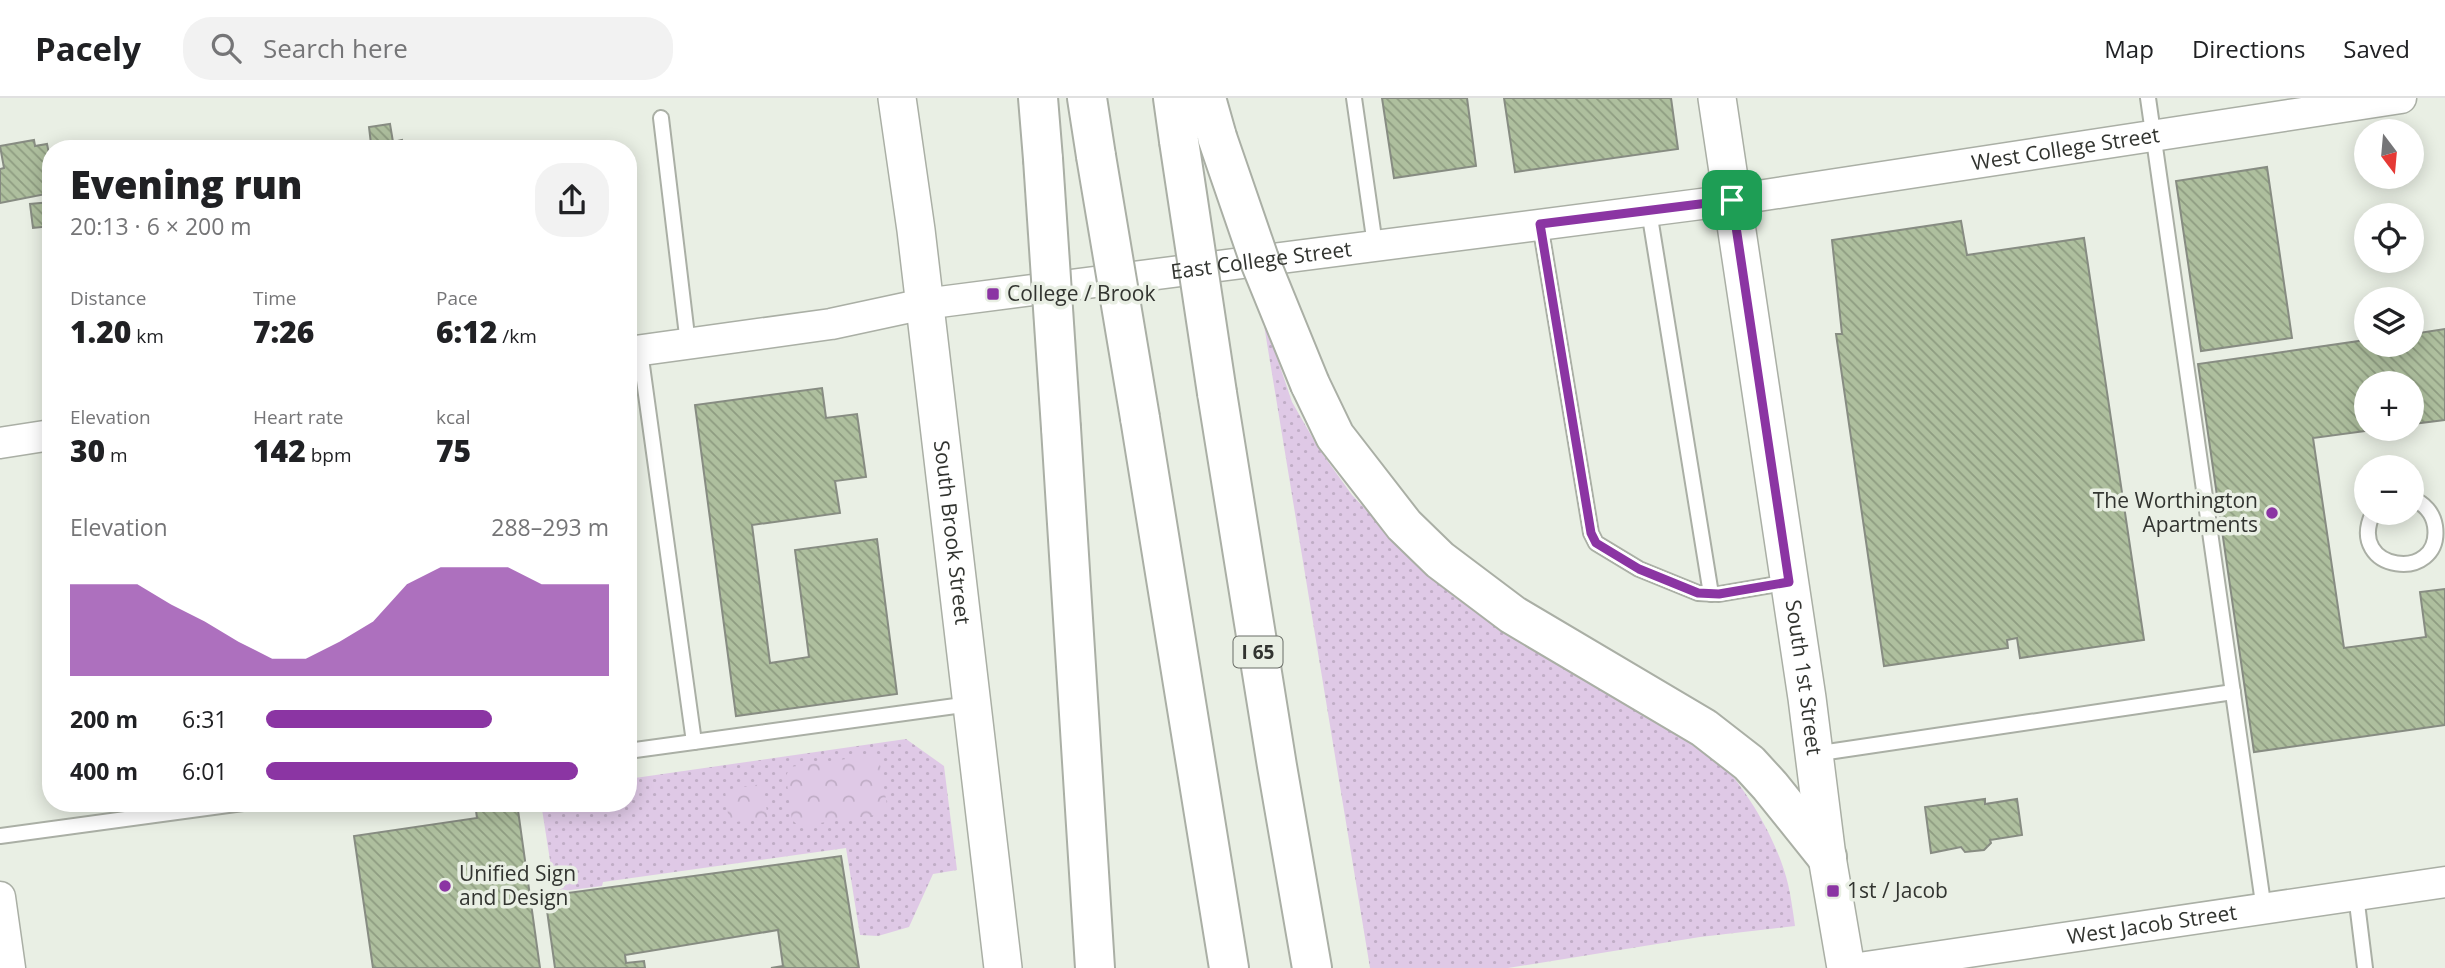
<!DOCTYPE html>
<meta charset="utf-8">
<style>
body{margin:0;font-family:"Open Sans",sans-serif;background:#f2f2f2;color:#202124;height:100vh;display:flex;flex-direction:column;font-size:26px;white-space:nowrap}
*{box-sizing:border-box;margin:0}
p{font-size:23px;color:#757577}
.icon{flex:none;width:38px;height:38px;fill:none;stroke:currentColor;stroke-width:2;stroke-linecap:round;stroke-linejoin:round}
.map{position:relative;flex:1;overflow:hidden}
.sheet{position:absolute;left:42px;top:42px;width:595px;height:672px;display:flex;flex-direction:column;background:#fff;border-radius:28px;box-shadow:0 4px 18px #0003}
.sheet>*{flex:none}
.needle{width:46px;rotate:164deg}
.controls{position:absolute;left:2354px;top:21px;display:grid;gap:14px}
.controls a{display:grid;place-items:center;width:70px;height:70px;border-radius:50%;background:#fff;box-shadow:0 4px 18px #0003;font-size:35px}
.pin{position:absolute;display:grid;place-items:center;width:60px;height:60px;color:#fff;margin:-30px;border-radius:14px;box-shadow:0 4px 10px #0006}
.round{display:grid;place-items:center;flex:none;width:74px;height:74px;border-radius:28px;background:#f2f2f2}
.summary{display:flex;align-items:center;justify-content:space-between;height:119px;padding:0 28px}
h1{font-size:38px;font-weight:800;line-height:52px}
.stats{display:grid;grid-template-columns:repeat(3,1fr);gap:10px;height:119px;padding:7px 28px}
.stats div{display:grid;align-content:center}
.stats b{font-size:30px;font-weight:800}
.stats small{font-size:19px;font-weight:400}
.stats p{font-size:19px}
.chart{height:196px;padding:14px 28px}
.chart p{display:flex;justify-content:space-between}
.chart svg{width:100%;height:126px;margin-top:7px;fill:#8b35a3;opacity:.7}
ul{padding:0 28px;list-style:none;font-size:23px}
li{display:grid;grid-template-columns:112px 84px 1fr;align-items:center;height:52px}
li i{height:18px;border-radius:9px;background:#8b35a3}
header{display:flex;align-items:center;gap:42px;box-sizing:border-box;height:98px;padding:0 35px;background:#fff;border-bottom:2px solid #e0e0e0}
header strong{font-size:33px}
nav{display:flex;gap:38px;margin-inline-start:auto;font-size:24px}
.search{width:490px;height:63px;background:#f2f2f2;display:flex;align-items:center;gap:18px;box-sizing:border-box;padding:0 24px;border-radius:28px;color:#757577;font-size:26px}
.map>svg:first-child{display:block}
</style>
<header>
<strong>Pacely</strong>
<div class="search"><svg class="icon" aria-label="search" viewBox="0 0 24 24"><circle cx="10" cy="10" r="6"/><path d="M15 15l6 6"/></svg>Search here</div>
<nav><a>Map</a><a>Directions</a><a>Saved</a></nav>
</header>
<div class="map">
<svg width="2445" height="870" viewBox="0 0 2445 870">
<defs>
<pattern id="grass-dots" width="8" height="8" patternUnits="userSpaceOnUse" patternTransform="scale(1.75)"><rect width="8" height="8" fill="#dfc9e6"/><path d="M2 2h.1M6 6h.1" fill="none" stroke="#c0adc6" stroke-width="1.8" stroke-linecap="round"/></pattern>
<pattern id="park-crowns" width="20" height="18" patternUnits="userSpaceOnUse" patternTransform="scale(1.75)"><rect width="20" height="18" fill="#dfc9e6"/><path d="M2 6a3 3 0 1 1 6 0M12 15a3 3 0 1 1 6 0" fill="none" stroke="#c0adc6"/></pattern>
<pattern id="building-back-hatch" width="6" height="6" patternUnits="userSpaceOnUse" patternTransform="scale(1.75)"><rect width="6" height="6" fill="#aebf9e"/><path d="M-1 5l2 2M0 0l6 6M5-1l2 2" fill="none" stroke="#8e9c81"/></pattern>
</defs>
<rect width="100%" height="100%" fill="#e9efe4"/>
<!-- grass -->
<g fill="url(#grass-dots)">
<path d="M 1262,215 L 1292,304 L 1319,351 L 1352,397 L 1390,437 L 1490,524 L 1535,553 L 1620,596 L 1720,663 C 1749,695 1778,744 1788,786 C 1791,799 1793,814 1795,828 L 1700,839 L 1508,870 L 1370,870 Z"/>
<path d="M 906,641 L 944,668 L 957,772 L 933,776 L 909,829 L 878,838 L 860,837 L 846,750 L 603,784 L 602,788 L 555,794 L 541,705 L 628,705 L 628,681 Z"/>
</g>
<!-- park -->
<g fill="url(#park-crowns)">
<path d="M 874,657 L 879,661 L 887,707 L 882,713 L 875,717 L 799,728 L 792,722 L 786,678 L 790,669 Z"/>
<path d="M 762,686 L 768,719 L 729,725 L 725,692 Z"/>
</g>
<!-- building -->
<g fill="url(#building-back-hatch)" stroke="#878c82" stroke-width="2">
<path d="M 1382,0 L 1467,0 L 1476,68 L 1394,80 Z"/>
<path d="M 1504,0 L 1671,0 L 1678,51 L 1515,74 Z"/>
<path d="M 390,26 L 393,44 L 402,42 L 404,51 L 343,51 L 371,46 L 369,29 Z"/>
<path d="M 34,42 L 35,48 L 47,46 L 51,65 L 51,95 L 0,105 L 0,71 L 4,70 L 0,48 Z"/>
<path d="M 608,44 L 609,51 L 557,51 Z"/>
<path d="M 2267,69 L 2292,240 L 2201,253 L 2176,83 Z"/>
<path d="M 51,104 L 51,128 L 33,130 L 30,106 Z"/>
<path d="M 1961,123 L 1967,157 L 2084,140 L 2144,542 L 2020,560 L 2017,540 L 2007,542 L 2008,550 L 1884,568 L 1836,236 L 1842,236 L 1832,142 Z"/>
<path d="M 2445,231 L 2445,322 L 2412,326 L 2412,285 L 2366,285 L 2366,331 L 2380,331 L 2313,340 L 2344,550 L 2426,539 L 2420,494 L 2445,491 L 2445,627 L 2254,654 L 2198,266 L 2366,242 L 2366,247 L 2412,247 L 2412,236 Z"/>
<path d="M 822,290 L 826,320 L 857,316 L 866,379 L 835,383 L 840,415 L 752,427 L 770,565 L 809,559 L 795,452 L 877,441 L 897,596 L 736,618 L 695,307 Z"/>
<path d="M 1985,701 L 1985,706 L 2017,701 L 2022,737 L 1990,742 L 1991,745 L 1984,752 L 1965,754 L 1961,749 L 1931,755 L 1925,709 Z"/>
<path d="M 475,705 L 517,705 L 540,870 L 373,870 L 354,738 L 477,720 Z"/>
<path d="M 841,758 L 859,870 L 771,870 L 783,868 L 778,832 L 625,857 L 626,865 L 644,863 L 645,870 L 555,870 L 545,798 Z"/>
</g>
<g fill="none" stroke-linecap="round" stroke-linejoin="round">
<!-- service casing -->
<g stroke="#aaafa5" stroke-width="18">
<g id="service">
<path d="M 1354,0 L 1375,147"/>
<path d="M 2148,0 L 2264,812"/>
<path d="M 661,20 L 688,246"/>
<path d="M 1649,113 L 1711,496"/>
<path d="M 1540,126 L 1591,435 L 1596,445 L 1639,471 L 1698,495 L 1719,496 L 1789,484"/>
<path d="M 640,253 L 694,644"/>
<path d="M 2373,415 C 2345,474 2443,486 2435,428 C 2433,415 2424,405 2412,401"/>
<path d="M 628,653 L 970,606"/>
<path d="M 1814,656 L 2233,594"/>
<path d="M 0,738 L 243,705"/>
<path d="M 2356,797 L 2365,870"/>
</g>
</g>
<!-- minor casing -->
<g stroke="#aaafa5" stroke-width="33">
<g id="minor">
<path id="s1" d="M 628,254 L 831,226 L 924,206 L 1732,102 L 2401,0"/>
<path d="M 0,345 L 51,337"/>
<path d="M 0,799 L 10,870"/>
<path id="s2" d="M 1859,870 L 2445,784"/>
</g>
</g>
<!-- tertiary casing -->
<g stroke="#aaafa5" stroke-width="40">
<g id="tertiary">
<path id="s3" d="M 897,0 L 916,132 L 1003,870"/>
<path id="s4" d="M 1717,0 L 1807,600 L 1827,759 L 1846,870"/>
</g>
</g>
<!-- motorway casing -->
<g stroke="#aaafa5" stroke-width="42">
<g id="motorway">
<path d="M 1038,0 L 1043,61"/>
<path d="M 1087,0 L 1096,58"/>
<path d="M 1173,0 L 1179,43"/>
<path d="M 1206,0 L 1217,39"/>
<path d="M 1310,286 L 1335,338 L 1404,427 L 1440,462 L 1513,517 L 1704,630 L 1749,665 L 1770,688 L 1827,759"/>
<path d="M 1217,295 L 1277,668 L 1312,870"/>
<path d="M 1140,320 L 1229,870"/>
<path d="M 1061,330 L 1095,870"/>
</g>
</g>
<!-- service -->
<use href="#service" stroke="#fff" stroke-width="14"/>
<!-- minor -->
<use href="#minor" stroke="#fff" stroke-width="30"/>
<!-- tertiary -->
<use href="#tertiary" stroke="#fff" stroke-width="37"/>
<!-- motorway -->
<use href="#motorway" stroke="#fff" stroke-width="38"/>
<!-- motorway-bridge casing -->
<g stroke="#aaafa5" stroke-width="42" stroke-linecap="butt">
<g id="motorway-bridge">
<path d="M 1217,39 L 1259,161 L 1310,286"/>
<path d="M 1179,43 L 1217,295"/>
<path d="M 1096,58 L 1140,320"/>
<path d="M 1043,61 L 1061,330"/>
</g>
</g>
<!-- motorway-bridge -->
<use href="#motorway-bridge" stroke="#fff" stroke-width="38"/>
</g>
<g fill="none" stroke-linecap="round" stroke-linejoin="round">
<!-- route casing -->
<g stroke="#fff" stroke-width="14">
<path id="route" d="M 1732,102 L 1789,484 L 1719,496 L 1698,495 L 1639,471 L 1596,445 L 1591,435 L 1540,126 Z"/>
</g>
<!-- route -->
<use href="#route" stroke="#8b35a3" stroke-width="9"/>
</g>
<!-- markers -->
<g fill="#8b35a3" stroke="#e9efe4" stroke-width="2.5">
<rect x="986" y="189" width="14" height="14" rx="3.5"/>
<circle cx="2272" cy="415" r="7"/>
<circle cx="445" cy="788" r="7"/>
<rect x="1826" y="786" width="14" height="14" rx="3.5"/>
</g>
<g text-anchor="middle" stroke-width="7" stroke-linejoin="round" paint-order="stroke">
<!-- shield labels -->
<rect fill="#e9efe4" stroke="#696c66" stroke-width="2" x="1233.5" y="538.5" width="49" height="31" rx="5"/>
<g font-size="19" font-weight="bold" fill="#323430">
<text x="1258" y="561">I 65</text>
</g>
<!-- street labels -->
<g font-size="21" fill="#323430" stroke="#e9efe4">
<text dy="7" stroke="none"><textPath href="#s1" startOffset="1452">West College Street</textPath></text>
<text dy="7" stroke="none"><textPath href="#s1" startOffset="640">East College Street</textPath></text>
<text dy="7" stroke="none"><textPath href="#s3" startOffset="438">South Brook Street</textPath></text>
<text dy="7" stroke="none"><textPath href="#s4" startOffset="586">South 1st Street</textPath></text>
<text dy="7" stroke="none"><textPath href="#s2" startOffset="296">West Jacob Street</textPath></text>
</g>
<!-- poi labels -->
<g font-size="21" fill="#323430" stroke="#e9efe4" text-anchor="start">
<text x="1007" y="203">College / Brook</text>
<text x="2258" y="410" text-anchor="end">The Worthington<tspan x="2258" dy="24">Apartments</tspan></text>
<text x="459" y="783">Unified Sign<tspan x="459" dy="24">and Design</tspan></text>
<text x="1847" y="800">1st / Jacob</text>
</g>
</g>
</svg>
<div class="controls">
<a><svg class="needle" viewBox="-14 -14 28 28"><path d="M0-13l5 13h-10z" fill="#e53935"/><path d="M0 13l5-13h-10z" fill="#757577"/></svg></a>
<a><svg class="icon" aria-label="locate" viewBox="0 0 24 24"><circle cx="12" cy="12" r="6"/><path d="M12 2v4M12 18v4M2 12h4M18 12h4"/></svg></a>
<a><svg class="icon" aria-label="layers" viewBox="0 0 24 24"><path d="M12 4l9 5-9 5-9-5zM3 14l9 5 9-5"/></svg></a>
<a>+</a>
<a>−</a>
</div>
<div class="pin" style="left:1732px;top:102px;background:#1e9e55"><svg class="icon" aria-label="arrive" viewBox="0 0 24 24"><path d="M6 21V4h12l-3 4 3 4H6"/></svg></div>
<section class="sheet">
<div class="summary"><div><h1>Evening run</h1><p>20:13 · 6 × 200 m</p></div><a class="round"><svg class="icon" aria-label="share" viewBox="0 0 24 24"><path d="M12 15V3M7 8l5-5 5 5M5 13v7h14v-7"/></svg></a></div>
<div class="stats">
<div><p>Distance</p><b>1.20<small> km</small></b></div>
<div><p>Time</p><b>7:26</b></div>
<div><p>Pace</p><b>6:12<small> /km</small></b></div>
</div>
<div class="stats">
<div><p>Elevation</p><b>30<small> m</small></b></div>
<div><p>Heart rate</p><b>142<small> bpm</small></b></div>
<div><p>kcal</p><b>75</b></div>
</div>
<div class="chart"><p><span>Elevation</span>288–293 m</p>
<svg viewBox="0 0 160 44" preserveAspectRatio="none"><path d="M0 44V12L10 12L20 12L30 19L40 25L50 32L60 38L70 38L80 32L90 25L100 12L110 6L120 6L130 6L140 12L150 12L160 12V44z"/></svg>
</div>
<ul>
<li><b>200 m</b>6:31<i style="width:66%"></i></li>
<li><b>400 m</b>6:01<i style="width:91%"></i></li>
</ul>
</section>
</div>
